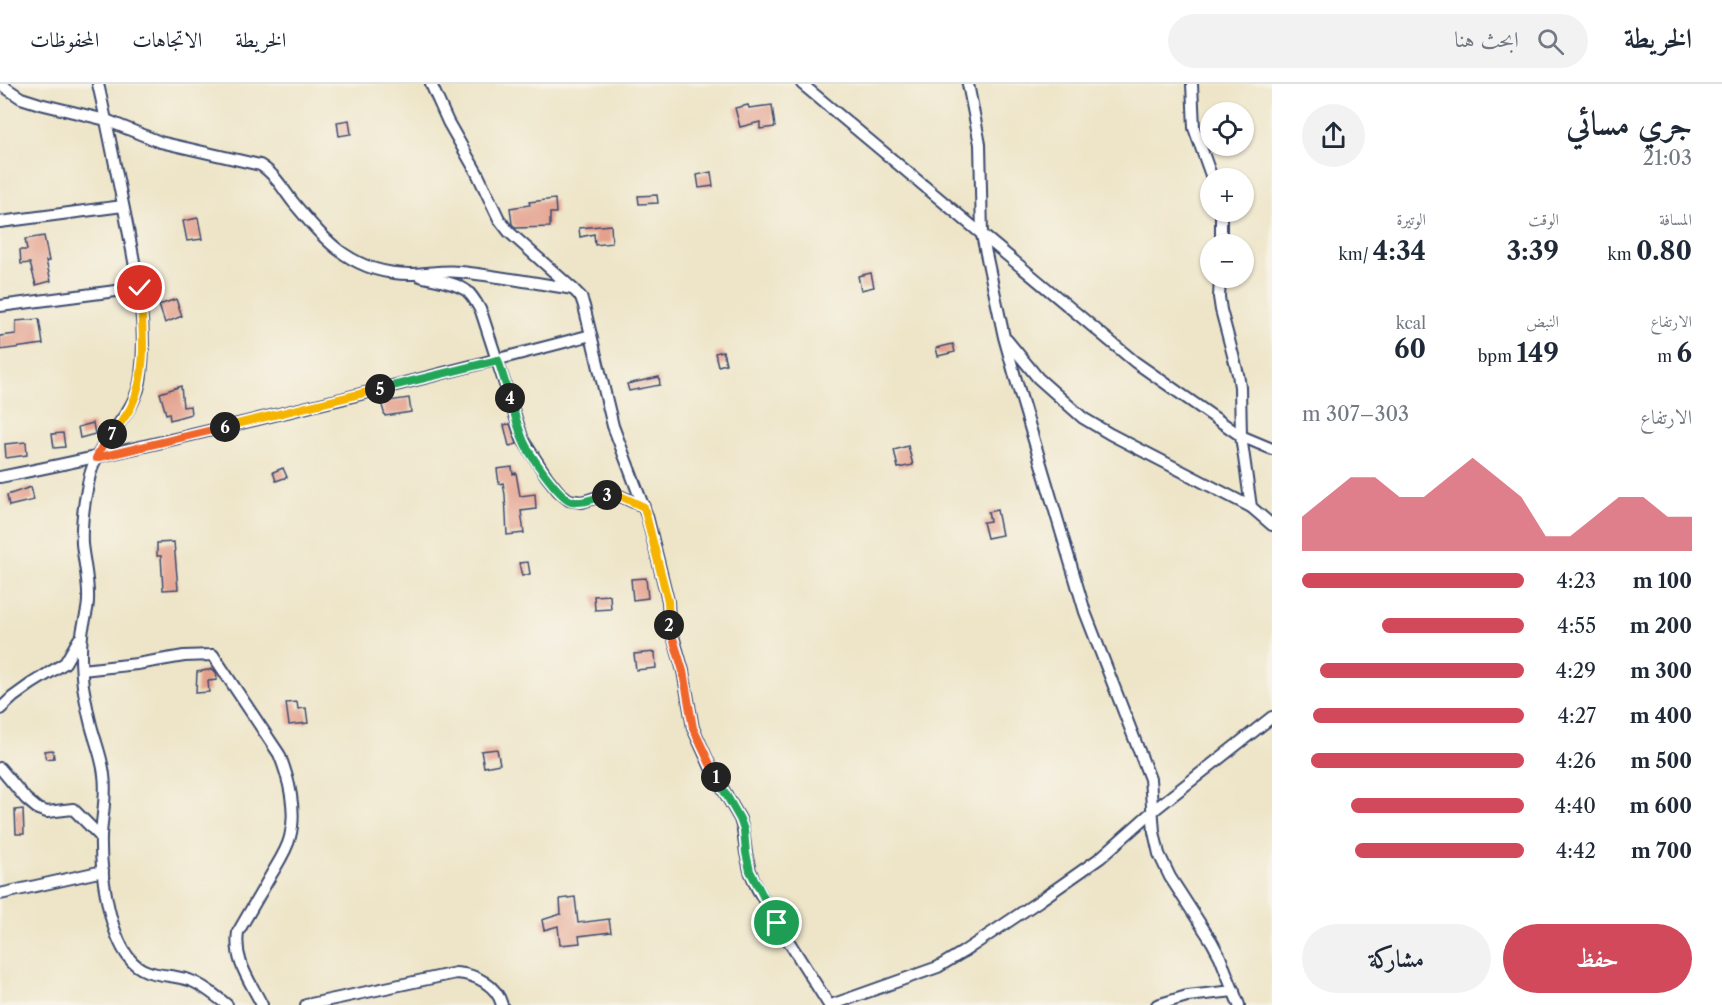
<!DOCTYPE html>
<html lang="ar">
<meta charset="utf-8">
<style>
body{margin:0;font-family:"Libre Caslon Text",Amiri,serif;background:#f2f2f3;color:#1f2937;direction:rtl;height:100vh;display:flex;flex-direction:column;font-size:22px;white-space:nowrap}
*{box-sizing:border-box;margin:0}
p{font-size:20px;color:#747a83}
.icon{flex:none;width:33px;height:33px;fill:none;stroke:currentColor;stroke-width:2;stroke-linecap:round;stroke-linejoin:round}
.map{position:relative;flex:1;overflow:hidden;direction:ltr}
.sheet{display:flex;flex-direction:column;background:#fff;width:450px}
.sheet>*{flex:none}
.fabs{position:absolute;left:1200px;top:18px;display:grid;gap:12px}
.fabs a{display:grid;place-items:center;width:54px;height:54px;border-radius:50%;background:#fff;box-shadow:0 2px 4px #0004;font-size:30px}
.pin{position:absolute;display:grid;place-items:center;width:51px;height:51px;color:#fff;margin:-26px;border:3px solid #fff;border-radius:50%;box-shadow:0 2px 6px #0007}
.km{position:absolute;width:30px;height:30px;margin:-15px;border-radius:50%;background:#222;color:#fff;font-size:16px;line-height:30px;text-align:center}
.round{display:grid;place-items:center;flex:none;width:63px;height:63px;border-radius:32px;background:#f2f2f3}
.summary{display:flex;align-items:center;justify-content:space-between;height:102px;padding:0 30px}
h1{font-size:33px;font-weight:700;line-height:45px}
.stats{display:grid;grid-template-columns:repeat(3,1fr);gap:9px;height:102px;padding:6px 30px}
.stats div{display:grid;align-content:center}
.stats b{font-size:26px;font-weight:700}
.stats small{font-size:16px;font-weight:400}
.stats p{font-size:16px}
.chart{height:168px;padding:12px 30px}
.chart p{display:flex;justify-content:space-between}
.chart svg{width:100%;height:108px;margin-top:6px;fill:#d1495b;opacity:.7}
.primary-button{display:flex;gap:12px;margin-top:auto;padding:12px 30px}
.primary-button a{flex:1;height:69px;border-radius:36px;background:#d1495b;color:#fff;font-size:24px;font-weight:700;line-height:69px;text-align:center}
.primary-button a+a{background:#f2f2f3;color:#1f2937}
ul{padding:0 30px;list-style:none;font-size:20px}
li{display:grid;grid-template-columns:96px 72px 1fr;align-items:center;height:45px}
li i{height:15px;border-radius:8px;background:#d1495b}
header{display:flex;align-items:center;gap:36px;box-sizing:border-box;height:84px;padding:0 30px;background:#fff;border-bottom:2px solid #e0e1e3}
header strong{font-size:28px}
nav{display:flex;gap:33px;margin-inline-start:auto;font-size:21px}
.search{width:420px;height:54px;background:#f2f2f3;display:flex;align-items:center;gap:15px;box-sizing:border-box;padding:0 21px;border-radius:33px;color:#747a83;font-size:22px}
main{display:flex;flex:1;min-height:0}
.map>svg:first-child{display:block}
</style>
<header>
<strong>الخريطة</strong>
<div class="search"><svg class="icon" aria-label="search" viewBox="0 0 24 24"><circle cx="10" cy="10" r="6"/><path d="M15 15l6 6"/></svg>ابحث هنا</div>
<nav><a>الخريطة</a><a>الاتجاهات</a><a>المحفوظات</a></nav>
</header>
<main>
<section class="sheet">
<div class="summary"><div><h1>جري مسائي</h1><p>21:03</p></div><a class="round"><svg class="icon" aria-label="share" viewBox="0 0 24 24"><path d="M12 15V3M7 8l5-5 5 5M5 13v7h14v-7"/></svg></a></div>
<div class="stats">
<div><p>المسافة</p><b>0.80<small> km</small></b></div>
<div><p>الوقت</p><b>3:39</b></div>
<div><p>الوتيرة</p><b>4:34<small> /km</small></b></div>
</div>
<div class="stats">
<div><p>الارتفاع</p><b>6<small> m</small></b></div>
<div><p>النبض</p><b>149<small> bpm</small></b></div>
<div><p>kcal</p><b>60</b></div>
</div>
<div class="chart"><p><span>الارتفاع</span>303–307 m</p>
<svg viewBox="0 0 160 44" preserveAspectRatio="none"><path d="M0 44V30L10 22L20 14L30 14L40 22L50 22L60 14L70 6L80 14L90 22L100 38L110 38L120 30L130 22L140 22L150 30L160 30V44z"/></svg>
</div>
<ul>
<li><b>100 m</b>4:23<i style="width:100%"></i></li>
<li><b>200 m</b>4:55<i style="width:64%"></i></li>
<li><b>300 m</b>4:29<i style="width:92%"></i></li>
<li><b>400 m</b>4:27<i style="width:95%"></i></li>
<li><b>500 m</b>4:26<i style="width:96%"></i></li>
<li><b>600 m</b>4:40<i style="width:78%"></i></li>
<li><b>700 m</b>4:42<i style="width:76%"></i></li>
</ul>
<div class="primary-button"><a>حفظ</a><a>مشاركة</a></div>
</section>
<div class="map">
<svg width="1272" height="921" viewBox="0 0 1272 921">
<rect width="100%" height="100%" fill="#f7f3e8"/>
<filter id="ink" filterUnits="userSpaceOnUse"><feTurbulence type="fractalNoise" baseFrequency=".0167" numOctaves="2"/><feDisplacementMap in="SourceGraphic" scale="12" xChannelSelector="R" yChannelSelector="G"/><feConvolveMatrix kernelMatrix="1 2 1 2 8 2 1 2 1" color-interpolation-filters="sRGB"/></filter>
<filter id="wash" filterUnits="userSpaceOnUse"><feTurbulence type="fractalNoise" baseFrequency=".008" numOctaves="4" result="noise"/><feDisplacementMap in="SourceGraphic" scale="24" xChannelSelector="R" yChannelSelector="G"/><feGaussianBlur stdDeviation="1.35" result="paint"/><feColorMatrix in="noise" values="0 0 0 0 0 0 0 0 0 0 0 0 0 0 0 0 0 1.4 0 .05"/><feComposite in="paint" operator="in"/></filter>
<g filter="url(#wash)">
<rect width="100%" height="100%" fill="#eee5c8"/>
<g id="blocks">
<!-- building -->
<g fill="#e4a08d">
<path d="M 748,21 L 749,24 L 772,21 L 775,43 L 760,45 L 760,38 L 740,43 L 735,24 Z"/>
<path d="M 349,36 L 351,50 L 339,52 L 337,38 Z"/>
<path d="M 711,88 L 713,102 L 699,104 L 697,91 Z"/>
<path d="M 657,111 L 658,119 L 639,120 L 638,112 Z"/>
<path d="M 555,115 L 556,129 L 550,129 L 550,143 L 516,144 L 512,140 L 510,124 L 530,121 L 529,118 Z"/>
<path d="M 198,134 L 202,155 L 187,157 L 183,137 Z"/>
<path d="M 611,141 L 612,159 L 595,161 L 594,150 L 580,153 L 579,144 Z"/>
<path d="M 44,152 L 49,177 L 46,177 L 51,197 L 36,201 L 30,179 L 21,180 L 20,166 L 27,166 L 25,155 Z"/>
<path d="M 871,189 L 874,203 L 861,206 L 858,192 Z"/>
<path d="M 176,215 L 182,232 L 165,239 L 159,221 Z"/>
<path d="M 39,235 L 43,260 L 0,266 L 0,252 L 16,250 L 16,237 Z"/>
<path d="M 953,260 L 955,268 L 938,272 L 936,264 Z"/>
<path d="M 723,267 L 726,280 L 718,282 L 715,269 Z"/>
<path d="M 659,293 L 660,301 L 629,307 L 627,300 Z"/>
<path d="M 181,302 L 183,323 L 190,322 L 191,330 L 170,336 L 169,329 L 166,330 L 160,309 Z"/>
<path d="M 409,314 L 411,328 L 385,332 L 381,318 Z"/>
<path d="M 93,339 L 95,350 L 80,354 L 78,343 Z"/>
<path d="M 510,340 L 517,360 L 509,362 L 504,341 Z"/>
<path d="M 63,349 L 65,363 L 54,364 L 52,350 Z"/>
<path d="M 26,358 L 27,371 L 6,374 L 5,360 Z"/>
<path d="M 908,362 L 913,381 L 898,384 L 894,366 Z"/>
<path d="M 512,383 L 513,390 L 516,389 L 520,412 L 535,410 L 536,425 L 521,427 L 524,449 L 507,451 L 505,411 L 503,399 L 499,400 L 497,385 Z"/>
<path d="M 283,384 L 287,393 L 276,397 L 273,388 Z"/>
<path d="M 31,403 L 34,416 L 9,422 L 7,411 Z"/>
<path d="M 997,426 L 1002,451 L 987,454 L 983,438 L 990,437 L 988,428 Z"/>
<path d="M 174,458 L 178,505 L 163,506 L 161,472 L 157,472 L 157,459 Z"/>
<path d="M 528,478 L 530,490 L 522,492 L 519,479 Z"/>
<path d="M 646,494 L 648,514 L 633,516 L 631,495 Z"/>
<path d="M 610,511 L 611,525 L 595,526 L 594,512 Z"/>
<path d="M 655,568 L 656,584 L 636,586 L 634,570 Z"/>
<path d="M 213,585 L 216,589 L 217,596 L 208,597 L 209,608 L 196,609 L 197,588 Z"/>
<path d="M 297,618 L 298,625 L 306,624 L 308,639 L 289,641 L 286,619 Z"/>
<path d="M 497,665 L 500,680 L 484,683 L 481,667 Z"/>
<path d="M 53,666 L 54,674 L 46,675 L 44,667 Z"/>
<path d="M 23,725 L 24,750 L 16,750 L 15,726 Z"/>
<path d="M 575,813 L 578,839 L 609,835 L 611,848 L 579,852 L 580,859 L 560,861 L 558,842 L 544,846 L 542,836 L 561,830 L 560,815 Z"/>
</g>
</g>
</g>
<g filter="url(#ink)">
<use href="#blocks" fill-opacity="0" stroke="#3b4a6e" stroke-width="1.5"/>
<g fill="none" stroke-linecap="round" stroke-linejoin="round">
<!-- street casing -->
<g stroke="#3b4a6e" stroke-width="14">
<g id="street">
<path d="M 0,0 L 21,14 L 40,20 L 106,36 L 160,58 L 260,81 C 274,89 283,105 293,118 C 308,136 325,157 344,170 C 363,183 387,190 410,190 C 426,190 443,186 460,188 C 498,192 536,199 573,205"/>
<path d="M 98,0 C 108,43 116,87 125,130 C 135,183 148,237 141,291 C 138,320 118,339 103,362 C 96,373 90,387 88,400 C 84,419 81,440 82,460 C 84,479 89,497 88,516 C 88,528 83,539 82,551 C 80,568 81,585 83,602 C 85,613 87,625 90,637 C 94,655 102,672 104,691 C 107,711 102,731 101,752 C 100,785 108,847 129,874 C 144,894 167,889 189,896 C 203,901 216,912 227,921"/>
<path d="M 431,0 L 448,38 L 477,89 L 499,135 L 509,148 L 573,205 L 581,213 L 584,222 L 613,342 L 647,432 L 668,517 L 669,538 L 683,587 L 693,644 L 712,686 L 740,735 L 743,746 L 746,769 L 750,787 L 757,804 L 777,839 L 829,921"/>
<path d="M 802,0 L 1135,278 L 1241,352 L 1272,365"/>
<path d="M 968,0 L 980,60 L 982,151 L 1004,253 L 1016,296 L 1085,528 L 1150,695 L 1154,748 L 1159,770 L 1170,793 L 1212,858 L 1220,873 L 1239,921"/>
<path d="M 1192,0 L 1194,44 L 1212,94"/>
<path d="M 1221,128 L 1221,160"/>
<path d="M 0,138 L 123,122"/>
<path d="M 420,192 C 434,196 455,198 467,207 C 473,212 477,220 481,227 L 523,356 L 547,393 L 559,408 L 569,416 L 582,418 L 604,411 L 611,410 L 618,411 L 644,423"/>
<path d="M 1220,194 L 1219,213 L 1221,226 L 1238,290 L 1240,303 L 1241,352 L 1251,423 L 1272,441"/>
<path d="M 0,222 L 139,204"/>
<path d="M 1007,256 L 1038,294 L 1083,334 L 1110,350 L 1251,423"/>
<path d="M 0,393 C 116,370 230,342 345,314 C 427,293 509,273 591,251"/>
<path d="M 82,586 L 137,580 L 184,572 L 213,571 L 279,670 C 289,694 297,727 290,753 C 287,766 278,779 271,791 C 260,810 249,829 238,848 C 234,878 249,895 262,921"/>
<path d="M 0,625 L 13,613 L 31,600 L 65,579 L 79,555"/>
<path d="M 0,684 L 26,715 L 38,725 L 47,728 L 73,725 L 101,753"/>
<path d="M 0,810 L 103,787"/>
<path d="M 306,921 L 456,889 C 475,890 497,901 502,921"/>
<path d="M 831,921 L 938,883 L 963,868 L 1039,817 L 1100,774 L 1154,726 L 1272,633"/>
<path d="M 1157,921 L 1187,912 L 1234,907"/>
</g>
</g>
<!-- street -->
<use href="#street" stroke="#fff" stroke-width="10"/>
</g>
</g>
<g fill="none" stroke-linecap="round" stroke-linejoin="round" filter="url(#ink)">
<!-- split-1 casing -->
<g stroke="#fff" stroke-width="12">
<path id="split-1" d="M 716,693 L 740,735 L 744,746 L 746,769 L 750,787 L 777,839"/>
</g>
<!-- split-2 casing -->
<g stroke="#fff" stroke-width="12">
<path id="split-2" d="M 669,541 L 683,587 L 693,644 L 716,693"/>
</g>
<!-- split-3 casing -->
<g stroke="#fff" stroke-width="12">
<path id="split-3" d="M 607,411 L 618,411 L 644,423 L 668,517 L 669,541"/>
</g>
<!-- split-4 casing -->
<g stroke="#fff" stroke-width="12">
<path id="split-4" d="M 510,314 C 514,328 518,344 524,358 C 530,371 558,412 571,417 C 583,421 595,413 607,411"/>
</g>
<!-- split-5 casing -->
<g stroke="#fff" stroke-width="12">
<path id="split-5" d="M 380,305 L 498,276 L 510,314"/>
</g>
<!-- split-6 casing -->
<g stroke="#fff" stroke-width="12">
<path id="split-6" d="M 225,343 L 380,305"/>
</g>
<!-- split-7 casing -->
<g stroke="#fff" stroke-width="12">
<path id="split-7" d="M 112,350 L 102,362 L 96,374 L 225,343"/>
</g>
<!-- split-8 casing -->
<g stroke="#fff" stroke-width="12">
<path id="split-8" d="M 112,350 C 118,342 126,333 131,323 C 149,287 142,242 140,204"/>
</g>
<!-- split-1 -->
<use href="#split-1" stroke="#22a559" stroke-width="8"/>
<!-- split-2 -->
<use href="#split-2" stroke="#f0652b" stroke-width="8"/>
<!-- split-3 -->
<use href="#split-3" stroke="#f5b400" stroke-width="8"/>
<!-- split-4 -->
<use href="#split-4" stroke="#22a559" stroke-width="8"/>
<!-- split-5 -->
<use href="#split-5" stroke="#22a559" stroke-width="8"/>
<!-- split-6 -->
<use href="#split-6" stroke="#f5b400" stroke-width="8"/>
<!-- split-7 -->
<use href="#split-7" stroke="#f0652b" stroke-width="8"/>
<!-- split-8 -->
<use href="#split-8" stroke="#f5b400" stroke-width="8"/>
</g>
</svg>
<div class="fabs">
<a><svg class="icon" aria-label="locate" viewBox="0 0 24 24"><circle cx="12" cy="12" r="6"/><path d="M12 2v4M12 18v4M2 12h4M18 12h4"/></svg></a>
<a>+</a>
<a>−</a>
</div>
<div class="pin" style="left:777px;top:839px;background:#1e9e55"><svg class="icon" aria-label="arrive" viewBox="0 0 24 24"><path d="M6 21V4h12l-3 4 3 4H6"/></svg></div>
<div class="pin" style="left:140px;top:204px;background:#d93025"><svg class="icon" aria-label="check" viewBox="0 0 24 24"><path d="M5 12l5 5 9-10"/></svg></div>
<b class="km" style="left:716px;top:693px">1</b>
<b class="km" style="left:669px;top:541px">2</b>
<b class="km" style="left:607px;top:411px">3</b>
<b class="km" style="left:510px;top:314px">4</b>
<b class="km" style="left:380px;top:305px">5</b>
<b class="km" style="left:225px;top:343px">6</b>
<b class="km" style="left:112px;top:350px">7</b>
</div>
</main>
